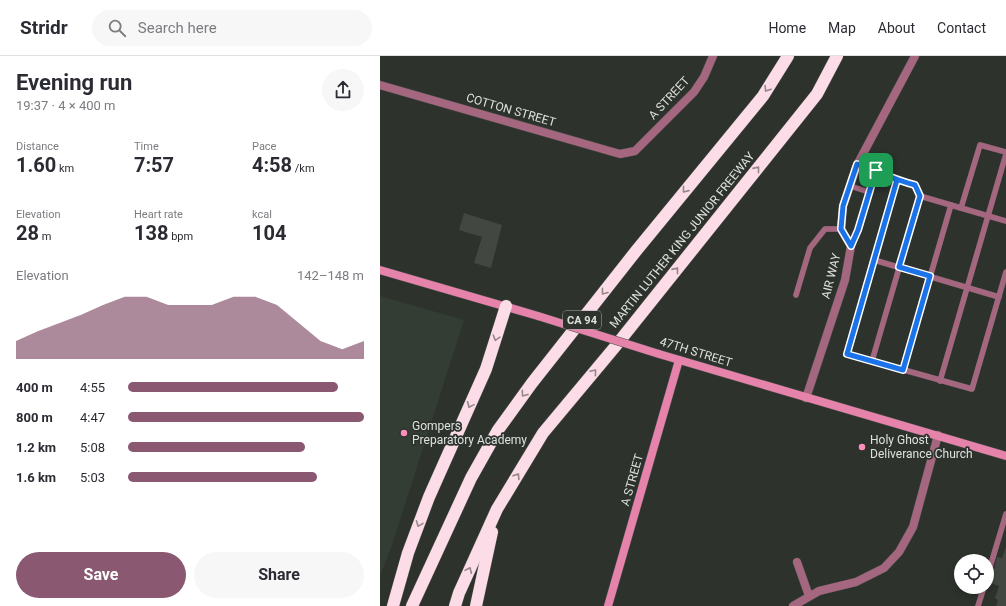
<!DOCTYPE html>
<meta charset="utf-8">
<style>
body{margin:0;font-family:Roboto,sans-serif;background:#f7f7f7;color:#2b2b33;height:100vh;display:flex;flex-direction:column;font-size:15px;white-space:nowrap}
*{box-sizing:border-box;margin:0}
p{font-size:13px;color:#7c7c81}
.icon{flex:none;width:22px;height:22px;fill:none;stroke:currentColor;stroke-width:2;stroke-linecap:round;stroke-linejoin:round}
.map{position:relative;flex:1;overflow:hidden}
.side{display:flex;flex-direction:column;background:#fff;width:380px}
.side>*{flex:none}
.controls{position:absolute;left:574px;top:498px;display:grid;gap:8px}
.controls a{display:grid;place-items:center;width:40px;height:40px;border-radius:50%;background:#fff;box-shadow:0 2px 6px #0003;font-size:20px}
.pin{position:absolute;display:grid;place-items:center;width:34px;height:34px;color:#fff;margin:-17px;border-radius:8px;box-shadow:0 2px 6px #0006}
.round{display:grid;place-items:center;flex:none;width:42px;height:42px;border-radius:21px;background:#f7f7f7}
.overview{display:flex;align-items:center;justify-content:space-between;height:68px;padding:0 16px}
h1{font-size:22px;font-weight:700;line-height:30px}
.figures{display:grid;grid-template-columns:repeat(3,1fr);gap:6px;height:68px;padding:4px 16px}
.figures div{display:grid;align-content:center}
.figures b{font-size:20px;font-weight:700}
.figures small{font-size:11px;font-weight:400}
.figures p{font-size:11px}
.chart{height:112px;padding:8px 16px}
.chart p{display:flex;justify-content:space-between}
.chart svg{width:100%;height:72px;margin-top:4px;fill:#8a5871;opacity:.7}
.cta{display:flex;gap:8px;margin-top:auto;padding:8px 16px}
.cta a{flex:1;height:46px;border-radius:24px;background:#8a5871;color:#fff;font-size:16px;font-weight:700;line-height:46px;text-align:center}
.cta a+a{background:#f7f7f7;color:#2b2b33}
ul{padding:0 16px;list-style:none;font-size:13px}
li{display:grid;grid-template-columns:64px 48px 1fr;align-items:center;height:30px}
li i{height:10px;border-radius:5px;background:#8a5871}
header{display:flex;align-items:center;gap:24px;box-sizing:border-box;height:56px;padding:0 20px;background:#fff;border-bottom:1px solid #e1e1e2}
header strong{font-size:19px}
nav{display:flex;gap:22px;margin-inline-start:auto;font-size:14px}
.search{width:280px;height:36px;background:#f7f7f7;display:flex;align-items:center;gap:10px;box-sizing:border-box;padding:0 14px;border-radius:22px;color:#7c7c81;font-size:15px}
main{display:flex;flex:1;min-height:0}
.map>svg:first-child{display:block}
</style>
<header>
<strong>Stridr</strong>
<div class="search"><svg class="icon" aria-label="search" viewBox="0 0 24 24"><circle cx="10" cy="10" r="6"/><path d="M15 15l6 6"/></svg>Search here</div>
<nav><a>Home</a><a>Map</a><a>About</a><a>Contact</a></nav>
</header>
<main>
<section class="side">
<div class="overview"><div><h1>Evening run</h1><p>19:37 · 4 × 400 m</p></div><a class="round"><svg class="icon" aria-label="share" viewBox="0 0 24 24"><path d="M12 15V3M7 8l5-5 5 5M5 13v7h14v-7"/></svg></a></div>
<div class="figures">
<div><p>Distance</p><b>1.60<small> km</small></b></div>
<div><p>Time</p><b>7:57</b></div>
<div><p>Pace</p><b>4:58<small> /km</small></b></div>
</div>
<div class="figures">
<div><p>Elevation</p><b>28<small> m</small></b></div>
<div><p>Heart rate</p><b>138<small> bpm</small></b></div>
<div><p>kcal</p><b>104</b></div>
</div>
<div class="chart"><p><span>Elevation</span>142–148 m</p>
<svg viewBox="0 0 160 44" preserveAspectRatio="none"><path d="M0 44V33L10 27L20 22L30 17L40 11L50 6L60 6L70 11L80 11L90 11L100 6L110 6L120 11L130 22L140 33L150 38L160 33V44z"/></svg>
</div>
<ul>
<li><b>400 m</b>4:55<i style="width:89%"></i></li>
<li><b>800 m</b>4:47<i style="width:100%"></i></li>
<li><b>1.2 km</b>5:08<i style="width:75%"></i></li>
<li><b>1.6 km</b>5:03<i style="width:80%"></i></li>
</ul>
<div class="cta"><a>Save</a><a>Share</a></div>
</section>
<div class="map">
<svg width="626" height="550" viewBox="0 0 626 550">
<rect width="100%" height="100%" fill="#2d322d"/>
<!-- built -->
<path fill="#333d33" d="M 0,240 L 84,264 L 12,489 L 0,520 Z"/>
<!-- building -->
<g fill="#424741">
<path d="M 84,157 L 122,169 L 111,212 L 94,207 L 102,181 L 79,174 Z"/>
<path d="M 626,491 L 626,550 L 616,550 L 618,544 L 615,542 L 619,530 L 610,527 L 617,501 L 622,502 Z"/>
</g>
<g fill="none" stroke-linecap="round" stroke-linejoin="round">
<!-- service casing -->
<g stroke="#494e49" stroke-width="6">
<g id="service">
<path d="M 477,109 C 497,115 515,124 535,129 L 540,140 L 581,152 L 600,89 L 626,96"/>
<path d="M 517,124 L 467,298 L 592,333 L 626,216"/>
<path d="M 470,130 L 489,136"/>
<path d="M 581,152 L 626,165"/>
<path d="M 471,190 L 479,174 L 496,114"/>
<path d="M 494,204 L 619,241"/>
<path d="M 416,239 L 430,192 L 445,173 L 461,173"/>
<path d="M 492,305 L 540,140"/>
<path d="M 523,314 L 571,149"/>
<path d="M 560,325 L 626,98"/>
<path d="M 607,521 L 626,458"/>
<path d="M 598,550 L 604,531"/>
</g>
</g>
<!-- minor casing -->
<g stroke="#494e49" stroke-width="9">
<g id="minor">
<path d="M 0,29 L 240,98 L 255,95 L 314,36 L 324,21 L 333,0"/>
<path d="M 426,342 L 465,224 L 471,190 L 461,173 L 463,150 L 477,109 L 535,0"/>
<path d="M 417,506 L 429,540"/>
<path d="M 413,550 L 439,535 L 476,526 L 504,512 L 519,496 L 533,471 L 558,379"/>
</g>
</g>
<!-- secondary casing -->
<g stroke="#494e49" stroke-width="9">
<g id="secondary">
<path d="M 0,214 L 158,260"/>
<path d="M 279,298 L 626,400"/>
<path d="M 228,550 L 299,304"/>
</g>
</g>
<!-- motorway casing -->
<g stroke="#494e49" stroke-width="13">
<g id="motorway">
<path d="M 13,550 L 28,497 L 49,441 L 106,313 L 126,250"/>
<path d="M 32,550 L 91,422 L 118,374 L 152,327 L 256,195 L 383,40 L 408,0"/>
<path d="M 75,550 L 79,537 L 117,453 L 163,377 L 234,292 L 437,38 L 457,0"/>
<path d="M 96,550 L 112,476"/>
</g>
</g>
<!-- service -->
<use href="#service" stroke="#a5677f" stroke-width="5.5"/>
<!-- minor -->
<use href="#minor" stroke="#a5677f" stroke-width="8"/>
<!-- secondary -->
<use href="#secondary" stroke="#e683ab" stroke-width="8"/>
<!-- motorway -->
<use href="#motorway" stroke="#fcdce7" stroke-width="12"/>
<!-- secondary-bridge casing -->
<g stroke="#494e49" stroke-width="9" stroke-linecap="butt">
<path id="secondary-bridge" d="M 158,260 L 279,298"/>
</g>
<!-- secondary-bridge -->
<use href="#secondary-bridge" stroke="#e683ab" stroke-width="8"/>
</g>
<!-- one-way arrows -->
<defs><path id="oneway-chevron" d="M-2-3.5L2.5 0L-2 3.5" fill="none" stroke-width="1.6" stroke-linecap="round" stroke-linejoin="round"/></defs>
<g stroke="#94878a">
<use href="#oneway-chevron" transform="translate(387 33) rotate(122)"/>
<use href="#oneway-chevron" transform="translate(377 113) rotate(-51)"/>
<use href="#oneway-chevron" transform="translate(305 134) rotate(129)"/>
<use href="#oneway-chevron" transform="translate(296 214) rotate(-51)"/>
<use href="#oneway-chevron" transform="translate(224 236) rotate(128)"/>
<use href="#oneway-chevron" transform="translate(116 282) rotate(107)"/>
<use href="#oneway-chevron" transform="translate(214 316) rotate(-50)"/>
<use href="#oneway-chevron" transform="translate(144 338) rotate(126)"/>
<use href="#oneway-chevron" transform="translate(90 349) rotate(114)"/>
<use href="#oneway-chevron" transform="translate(137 420) rotate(-58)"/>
<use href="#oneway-chevron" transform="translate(39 468) rotate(111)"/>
<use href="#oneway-chevron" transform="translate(89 514) rotate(-66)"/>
</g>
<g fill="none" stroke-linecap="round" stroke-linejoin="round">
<!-- route casing -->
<g stroke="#fff" stroke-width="8">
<path id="route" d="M 496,114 L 478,174 L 471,190 L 461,173 L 463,150 L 477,108 C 497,115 515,124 535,129 L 540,140 L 519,211 L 550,220 L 523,314 L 467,298 L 517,124 L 496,114"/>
</g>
<!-- route -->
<use href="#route" stroke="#1a73e8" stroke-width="5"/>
</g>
<!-- markers -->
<g fill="#fe8ebc" stroke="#2d322d" stroke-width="1.5">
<circle cx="24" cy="377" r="4"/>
<circle cx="482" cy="391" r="4"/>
</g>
<g text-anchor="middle" stroke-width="3.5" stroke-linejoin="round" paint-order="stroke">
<!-- shield labels -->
<rect fill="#2d322d" stroke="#a8aca8" stroke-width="1" x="183" y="255" width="38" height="18" rx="3"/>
<g font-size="11" font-weight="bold" fill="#dde1dd">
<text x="202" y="268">CA 94</text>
</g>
<!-- street labels -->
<g font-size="12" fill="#dde1dd" stroke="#2d322d">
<text transform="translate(289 42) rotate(-47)" y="4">A STREET</text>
<text transform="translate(131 54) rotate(16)" y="4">COTTON STREET</text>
<text transform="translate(302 184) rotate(-51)" y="4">MARTIN LUTHER KING JUNIOR FREEWAY</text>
<text transform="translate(451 220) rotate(-76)" y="4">AIR WAY</text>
<text transform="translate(316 296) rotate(17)" y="4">47TH STREET</text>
<text transform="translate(252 424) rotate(-74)" y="4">A STREET</text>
</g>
<!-- poi labels -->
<g font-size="12" fill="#dde1dd" stroke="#2d322d" text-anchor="start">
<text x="32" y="374">Gompers<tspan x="32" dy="14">Preparatory Academy</tspan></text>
<text x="490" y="388">Holy Ghost<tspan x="490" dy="14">Deliverance Church</tspan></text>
</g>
</g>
</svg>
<div class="controls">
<a><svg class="icon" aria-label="locate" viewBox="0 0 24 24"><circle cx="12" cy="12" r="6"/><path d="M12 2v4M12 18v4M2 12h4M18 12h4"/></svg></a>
</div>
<div class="pin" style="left:496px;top:114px;background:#1e9e55"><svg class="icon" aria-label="arrive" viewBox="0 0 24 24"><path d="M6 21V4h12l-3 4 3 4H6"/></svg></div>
</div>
</main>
